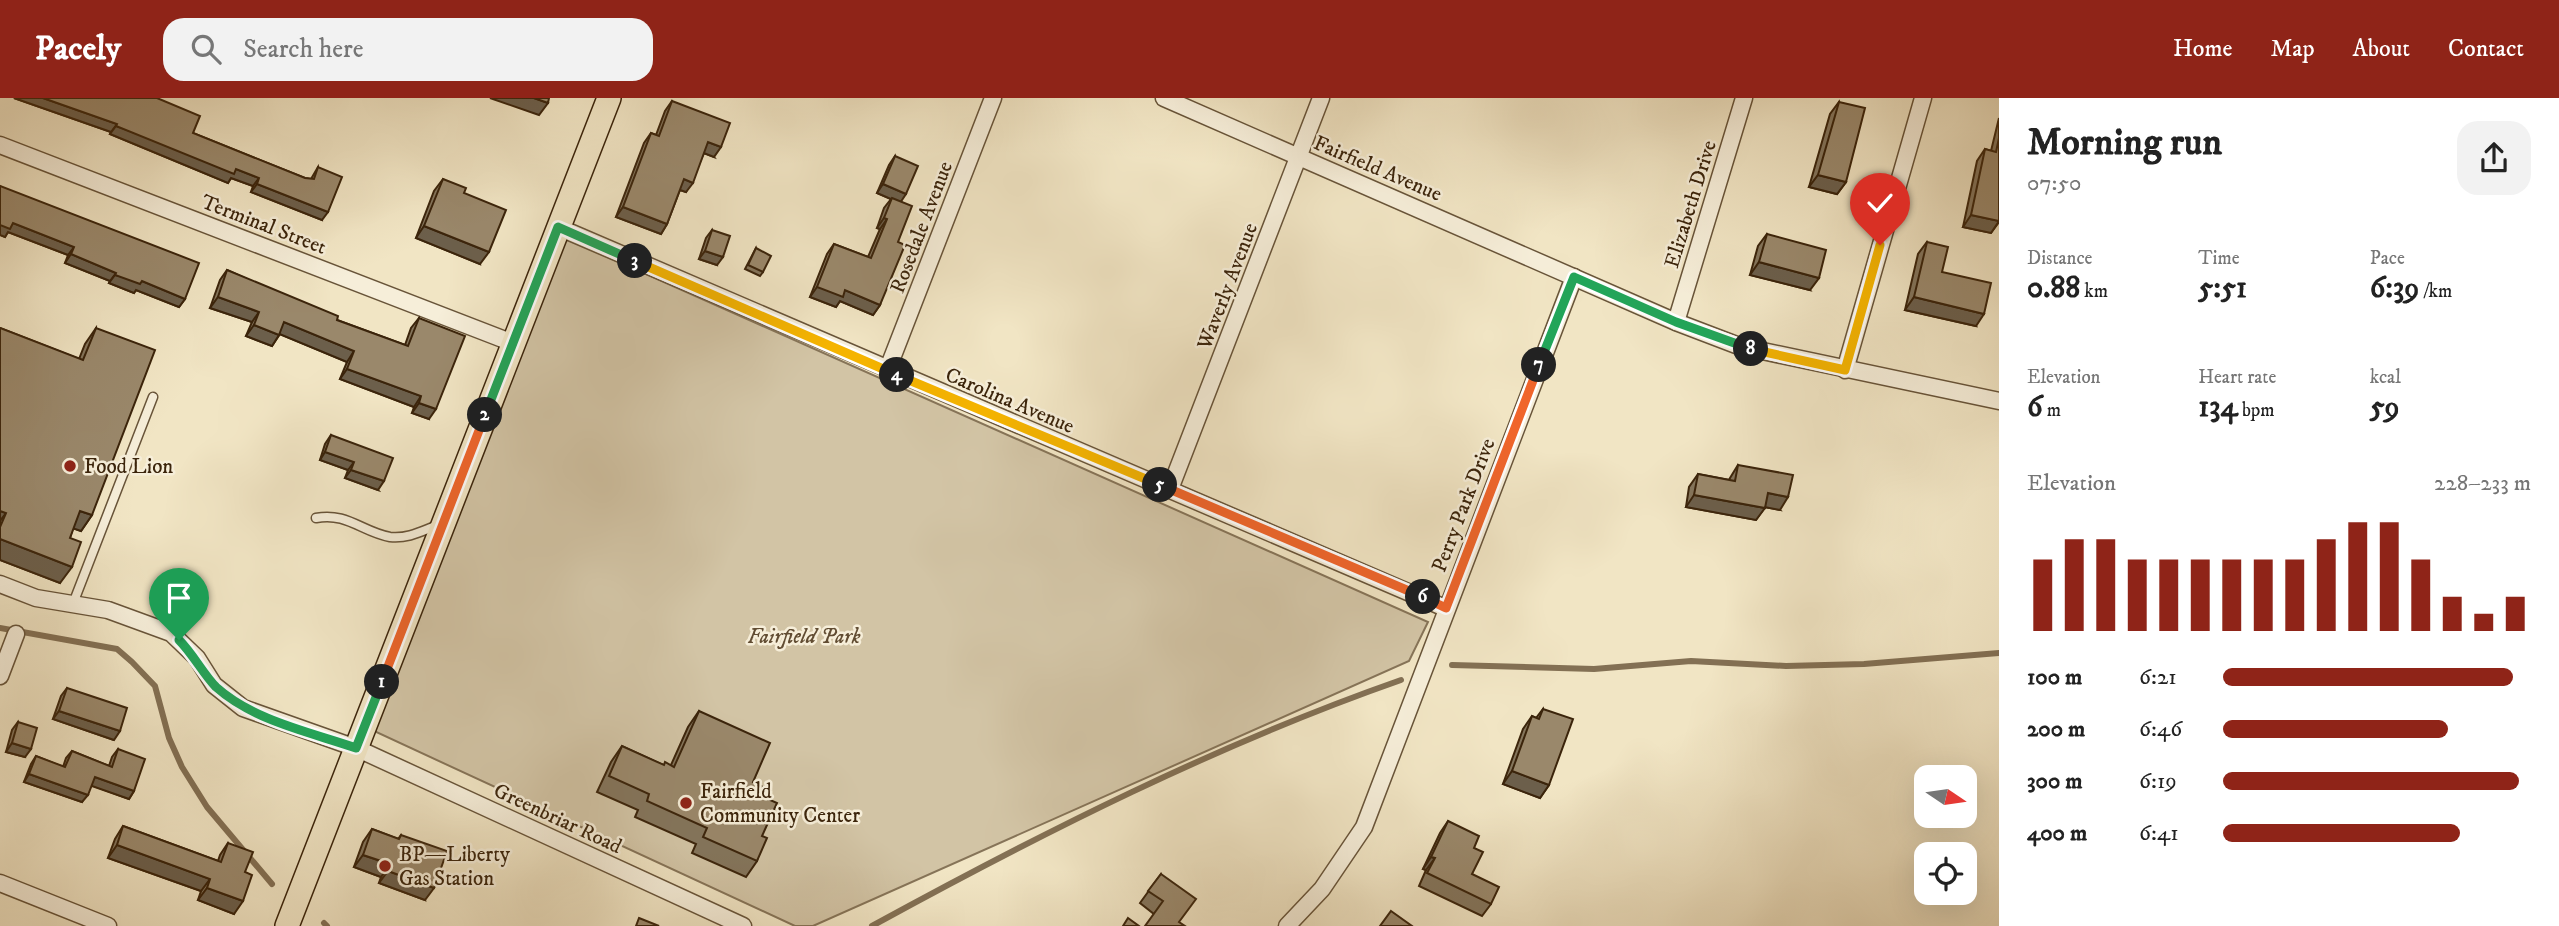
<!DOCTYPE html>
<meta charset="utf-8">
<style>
body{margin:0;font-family:"IM FELL DW Pica",serif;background:#f2f2f2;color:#222;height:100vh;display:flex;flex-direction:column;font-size:26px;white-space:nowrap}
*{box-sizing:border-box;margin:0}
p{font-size:23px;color:#767676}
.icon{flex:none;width:38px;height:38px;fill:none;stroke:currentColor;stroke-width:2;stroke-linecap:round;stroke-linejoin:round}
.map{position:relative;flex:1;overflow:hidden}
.drawer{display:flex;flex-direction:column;background:#fff;width:560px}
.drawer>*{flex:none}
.needle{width:46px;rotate:103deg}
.buttons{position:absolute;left:1914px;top:667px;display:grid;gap:14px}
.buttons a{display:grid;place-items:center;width:63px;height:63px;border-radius:14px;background:#fff;box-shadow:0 7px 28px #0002;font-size:35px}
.pin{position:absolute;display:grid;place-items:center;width:60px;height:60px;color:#fff;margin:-72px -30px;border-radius:50% 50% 50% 0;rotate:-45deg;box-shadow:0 0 7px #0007}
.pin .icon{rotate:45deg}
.km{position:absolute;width:35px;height:35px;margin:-18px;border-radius:50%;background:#222;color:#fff;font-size:19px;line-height:35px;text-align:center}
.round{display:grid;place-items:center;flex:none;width:74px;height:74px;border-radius:21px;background:#f2f2f2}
.summary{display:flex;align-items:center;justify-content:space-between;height:119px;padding:0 28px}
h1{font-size:38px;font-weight:700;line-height:52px}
.metrics{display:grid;grid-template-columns:repeat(3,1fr);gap:10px;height:119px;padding:7px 28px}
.metrics div{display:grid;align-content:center}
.metrics b{font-size:30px;font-weight:700}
.metrics small{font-size:19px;font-weight:400}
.metrics p{font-size:19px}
.chart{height:196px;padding:14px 28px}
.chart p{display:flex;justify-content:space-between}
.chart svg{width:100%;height:126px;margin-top:7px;stroke:#8f2418;stroke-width:6}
ul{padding:0 28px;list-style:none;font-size:23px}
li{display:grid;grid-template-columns:112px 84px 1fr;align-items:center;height:52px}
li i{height:18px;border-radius:9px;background:#8f2418}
header{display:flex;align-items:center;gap:42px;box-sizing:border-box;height:98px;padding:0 35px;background:#8f2418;color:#fff}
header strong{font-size:33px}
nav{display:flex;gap:38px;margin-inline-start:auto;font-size:24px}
.search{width:490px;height:63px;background:#f2f2f2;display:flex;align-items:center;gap:18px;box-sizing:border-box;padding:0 24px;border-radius:21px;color:#767676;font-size:26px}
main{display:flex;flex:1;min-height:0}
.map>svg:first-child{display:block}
</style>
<header>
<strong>Pacely</strong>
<div class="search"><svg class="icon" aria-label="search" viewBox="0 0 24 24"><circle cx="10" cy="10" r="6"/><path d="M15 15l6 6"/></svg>Search here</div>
<nav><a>Home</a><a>Map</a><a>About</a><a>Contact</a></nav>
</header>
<main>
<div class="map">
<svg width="1999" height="828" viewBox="0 0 1999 828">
<rect width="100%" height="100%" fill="#f1e5c4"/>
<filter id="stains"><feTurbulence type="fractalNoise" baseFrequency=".00286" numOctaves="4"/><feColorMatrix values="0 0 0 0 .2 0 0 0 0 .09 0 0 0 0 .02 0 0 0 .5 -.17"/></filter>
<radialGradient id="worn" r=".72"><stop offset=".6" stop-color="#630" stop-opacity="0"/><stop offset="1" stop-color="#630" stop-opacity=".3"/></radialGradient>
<!-- green -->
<path fill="#d2c4a5" stroke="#867458" stroke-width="2" d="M 556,136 L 1428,524 L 1409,563 L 813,828 L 795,828 L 359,626 Z"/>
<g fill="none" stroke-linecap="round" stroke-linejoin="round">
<!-- stream -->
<g stroke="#837054" stroke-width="6">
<path d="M 0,530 L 117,551 L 132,564 L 155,588 L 169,640 L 182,669 L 207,709 L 272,786"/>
<path d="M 1452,567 L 1594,571 L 1691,563 L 1786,568 L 1864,566 L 1999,555"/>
<path d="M 324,825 L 327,828"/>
<path d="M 872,828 C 1042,735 1218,646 1401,582"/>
</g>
<!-- lane casing -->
<g stroke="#685439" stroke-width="11">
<g id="lane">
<path d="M 316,420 C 347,414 362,434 390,439 C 408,441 422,433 438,427"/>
<path d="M 74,503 L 153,299"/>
</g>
</g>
<!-- street casing -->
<g stroke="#685439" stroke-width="19">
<g id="street">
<path d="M 1164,0 L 1676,224 L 1739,248 L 1999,303"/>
<path d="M 0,47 L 513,245"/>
<path d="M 558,129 L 1445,510"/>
<path d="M 1676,224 L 1744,0"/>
<path d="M 1845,272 L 1923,0"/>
<path d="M 887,273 L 993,0"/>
<path d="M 1170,391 L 1321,0"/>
<path d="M 0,486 L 36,500 L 108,512 L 171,535 L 197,560 L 214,587 L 243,610 L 356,650 L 743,828"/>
<path d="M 0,578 L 16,536"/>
<path d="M 0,785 L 108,828"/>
<path d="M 1287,828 L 1322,791 L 1364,729 L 1574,179"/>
</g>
</g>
<!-- primary casing -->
<g stroke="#3b240b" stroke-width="26">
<path id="primary" d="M 287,828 L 609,0"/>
</g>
<!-- lane -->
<use href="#lane" stroke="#f6eed9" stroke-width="8"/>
<!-- street -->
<use href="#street" stroke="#f6eed9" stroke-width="16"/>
<!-- primary -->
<use href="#primary" stroke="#f1e5c4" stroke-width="23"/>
</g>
<!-- wall -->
<g fill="#84755c" stroke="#3b240b" stroke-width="2">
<path d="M 14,0 L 193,35 L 305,80 L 311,81 L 318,69 L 322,122 L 251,94 L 253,88 L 231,80 L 228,85 L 110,36 L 111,34 Z"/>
<path d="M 672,3 L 714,59 L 704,55 L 686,94 L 680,92 L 667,126 L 661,136 L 616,119 L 644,45 L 651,35 L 656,37 L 665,13 Z"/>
<path d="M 1839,4 L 1846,84 L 1837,96 L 1809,89 L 1830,16 Z"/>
<path d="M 1999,20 L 1999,124 L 1991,135 L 1963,129 L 1977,63 L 1985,51 L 1991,53 Z"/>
<path d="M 895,58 L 901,103 L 898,144 L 880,207 L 873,217 L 840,203 L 836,209 L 810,199 L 827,156 L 834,146 L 868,159 L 880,131 L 877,130 L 884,110 L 891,101 L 877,95 L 889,67 Z"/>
<path d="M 443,81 L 464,95 L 480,166 L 416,140 L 434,93 Z"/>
<path d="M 0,88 L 185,201 L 179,209 L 136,192 L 134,195 L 109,185 L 110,183 L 65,165 L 68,157 L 8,134 L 5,139 L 0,137 Z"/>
<path d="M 712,132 L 717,167 L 699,161 L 706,140 Z"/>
<path d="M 1767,136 L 1810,192 L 1750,177 L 1758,148 Z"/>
<path d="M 1927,144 L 1942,174 L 1976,228 L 1905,212 L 1918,156 Z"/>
<path d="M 756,150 L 763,174 L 760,178 L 745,171 Z"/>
<path d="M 227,172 L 337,222 L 405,247 L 411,230 L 419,220 L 429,321 L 412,315 L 414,309 L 340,281 L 347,264 L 280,236 L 272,248 L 246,238 L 252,224 L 210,210 L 220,182 Z"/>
<path d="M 0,230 L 79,261 L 85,246 L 96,230 L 92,417 L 81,433 L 73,430 L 70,440 L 60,485 L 0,462 Z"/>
<path d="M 331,337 L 378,392 L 345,380 L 348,372 L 320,362 L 325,346 Z"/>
<path d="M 1738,367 L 1780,412 L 1765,409 L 1756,422 L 1686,409 L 1689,389 L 1698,376 L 1729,382 L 1730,380 Z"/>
<path d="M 67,590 L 114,642 L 53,621 L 61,598 Z"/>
<path d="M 1543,611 L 1549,687 L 1540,700 L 1503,686 L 1523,631 L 1532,618 L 1536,620 Z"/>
<path d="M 699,613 L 753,684 L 759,697 L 762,738 L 757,763 L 746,779 L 692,755 L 696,746 L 635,719 L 638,712 L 597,694 L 611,664 L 622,648 L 663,667 L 671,667 L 688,629 Z"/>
<path d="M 18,624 L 25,659 L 6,654 L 12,632 Z"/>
<path d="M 118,651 L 134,693 L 129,701 L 91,687 L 82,704 L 24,684 L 31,666 L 36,658 L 63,669 L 66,660 L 72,653 L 109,668 L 112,659 Z"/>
<path d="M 1448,723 L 1474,750 L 1472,776 L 1491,806 L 1482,818 L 1419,788 L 1426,772 L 1423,771 L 1440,735 Z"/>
<path d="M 123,728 L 218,763 L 220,757 L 228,745 L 245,774 L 234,816 L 198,802 L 201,793 L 108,760 L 115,741 Z"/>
<path d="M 372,731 L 398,741 L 401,737 L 425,802 L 379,785 L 381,779 L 354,769 L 363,744 Z"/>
<path d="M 1161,776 L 1179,824 L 1154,816 L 1140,805 Z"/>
</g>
<!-- shaded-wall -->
<g fill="#6c5f4b" stroke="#3b240b" stroke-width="2">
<path d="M 14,0 L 43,0 L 117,26 L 111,34 Z"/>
<path d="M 490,0 L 534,0 L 548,5 L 539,17 Z"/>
<path d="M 116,28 L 236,71 L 259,80 L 253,88 L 231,80 L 228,85 L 110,36 Z"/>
<path d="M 708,44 L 721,49 L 714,59 L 701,54 Z"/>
<path d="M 1818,77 L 1846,84 L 1837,96 L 1809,89 Z"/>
<path d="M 684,81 L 693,85 L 686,94 L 677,91 Z"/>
<path d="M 257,86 L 328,114 L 322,122 L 251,94 Z"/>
<path d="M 883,86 L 906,96 L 900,105 L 877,95 Z"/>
<path d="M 623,109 L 667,126 L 661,136 L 616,119 Z"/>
<path d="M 1971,117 L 1999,123 L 1991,135 L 1963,129 Z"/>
<path d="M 884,120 L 887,121 L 880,131 L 877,130 Z"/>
<path d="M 13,125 L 74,149 L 68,157 L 8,134 L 5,139 L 0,137 L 0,127 Z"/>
<path d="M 424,128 L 489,154 L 480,166 L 416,140 Z"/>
<path d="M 705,153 L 723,159 L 717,167 L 699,161 Z"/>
<path d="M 71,156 L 116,175 L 110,183 L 65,165 Z"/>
<path d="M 1759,164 L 1819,180 L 1810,192 L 1750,177 Z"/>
<path d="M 115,177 L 142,183 L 185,201 L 179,209 L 136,192 L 134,195 L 109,185 Z"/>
<path d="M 817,189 L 845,192 L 880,207 L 873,217 L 840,203 L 836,209 L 810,199 Z"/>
<path d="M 218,199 L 259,214 L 252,224 L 210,210 Z"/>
<path d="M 1914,199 L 1984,216 L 1976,228 L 1905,212 Z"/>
<path d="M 284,224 L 354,253 L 347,264 L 277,235 Z"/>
<path d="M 254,227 L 279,237 L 272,248 L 246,238 Z"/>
<path d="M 347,271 L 421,298 L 414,309 L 340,281 Z"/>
<path d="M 419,305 L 436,311 L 429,321 L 412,315 Z"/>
<path d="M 325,354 L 354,364 L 348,372 L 320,362 Z"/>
<path d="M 351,372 L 384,383 L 378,392 L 345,380 Z"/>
<path d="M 1768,395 L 1788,399 L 1780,412 L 1759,408 Z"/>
<path d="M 1694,397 L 1765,410 L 1756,422 L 1686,409 Z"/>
<path d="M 0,413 L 6,415 L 0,423 Z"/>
<path d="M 80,413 L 92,417 L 81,433 L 69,429 Z"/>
<path d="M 0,441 L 72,469 L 60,485 L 0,462 Z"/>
<path d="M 59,613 L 120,633 L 114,642 L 53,621 Z"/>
<path d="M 12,645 L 31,651 L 25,659 L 6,654 Z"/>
<path d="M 1512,673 L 1549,687 L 1540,700 L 1503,686 Z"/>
<path d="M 29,676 L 88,697 L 82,704 L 24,684 Z"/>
<path d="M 95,679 L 134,693 L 129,701 L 89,687 Z"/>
<path d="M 117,747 L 210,781 L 201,793 L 108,760 Z"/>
<path d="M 363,757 L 390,766 L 381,779 L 354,769 Z"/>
<path d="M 1431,759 L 1435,760 L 1426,772 L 1423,771 Z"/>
<path d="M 388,773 L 434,790 L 425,802 L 379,785 Z"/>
<path d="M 207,790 L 243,803 L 234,816 L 198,802 Z"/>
</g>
<!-- building -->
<g fill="#9a886b" stroke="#3b240b" stroke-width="2">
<path d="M 43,0 L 157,0 L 200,18 L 193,35 L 305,80 L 314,81 L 318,69 L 342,79 L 328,114 L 257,86 L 259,80 L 236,71 L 234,76 L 116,28 L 117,26 Z"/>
<path d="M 534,0 L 549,0 L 548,5 Z"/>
<path d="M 672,3 L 730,25 L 721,49 L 708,44 L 693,85 L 684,81 L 667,126 L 623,109 L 651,35 L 659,38 Z"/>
<path d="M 1839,4 L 1865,10 L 1846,84 L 1818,77 Z"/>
<path d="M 1999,40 L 1999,123 L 1971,117 L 1985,51 L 1996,54 Z"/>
<path d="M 895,58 L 918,68 L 906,96 L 883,86 Z"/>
<path d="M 443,81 L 466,90 L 464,95 L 506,112 L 489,154 L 424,128 Z"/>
<path d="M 0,88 L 199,165 L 185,201 L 142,183 L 140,186 L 115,177 L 116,175 L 71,156 L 74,149 L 13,125 L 10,131 L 0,127 Z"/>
<path d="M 892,100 L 912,108 L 898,144 L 905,147 L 880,207 L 845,192 L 843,199 L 817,189 L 834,146 L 871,160 L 887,121 L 884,120 Z"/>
<path d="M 712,132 L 730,138 L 723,159 L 705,153 Z"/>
<path d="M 1767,136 L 1826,152 L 1819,180 L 1759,164 Z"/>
<path d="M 1927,144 L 1948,149 L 1942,174 L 1991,185 L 1984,216 L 1914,199 Z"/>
<path d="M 756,150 L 771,158 L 763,174 L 748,167 Z"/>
<path d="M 227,172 L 338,218 L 337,222 L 408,248 L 419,220 L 465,238 L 436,311 L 419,305 L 421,298 L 347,271 L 354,253 L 284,224 L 279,237 L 254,227 L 259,214 L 218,199 Z"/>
<path d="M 0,230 L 83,262 L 96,230 L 155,252 L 92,417 L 80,413 L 70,440 L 81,444 L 72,469 L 0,441 L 0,429 L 6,415 L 0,413 Z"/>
<path d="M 331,337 L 393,360 L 384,383 L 351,372 L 354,364 L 325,354 Z"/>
<path d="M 1738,367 L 1793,377 L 1788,399 L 1768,395 L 1765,410 L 1694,397 L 1698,376 L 1735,383 Z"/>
<path d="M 67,590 L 127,610 L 120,633 L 59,613 Z"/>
<path d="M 1543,611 L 1573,621 L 1549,687 L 1512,673 L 1532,618 L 1539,621 Z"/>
<path d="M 699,613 L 770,645 L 753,684 L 763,689 L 759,697 L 777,705 L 762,738 L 767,740 L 757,763 L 703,739 L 707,730 L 647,703 L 649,696 L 609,678 L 622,648 L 664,667 L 665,664 L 674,669 Z"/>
<path d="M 18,624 L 37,630 L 31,651 L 12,645 Z"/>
<path d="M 118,651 L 145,661 L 134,693 L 95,679 L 88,697 L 29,676 L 36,658 L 65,669 L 72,653 L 112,669 Z"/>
<path d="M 1448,723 L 1479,738 L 1474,750 L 1483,754 L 1472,776 L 1499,789 L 1491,806 L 1427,775 L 1435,760 L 1431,759 Z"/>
<path d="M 123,728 L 221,764 L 228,745 L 253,754 L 245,774 L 252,777 L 243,803 L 207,790 L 210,781 L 117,747 Z"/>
<path d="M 372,731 L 399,741 L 401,737 L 447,753 L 434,790 L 388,773 L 390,766 L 363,757 Z"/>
<path d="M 1161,776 L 1196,801 L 1179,824 L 1185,828 L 1145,828 L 1163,803 L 1148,793 Z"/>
<path d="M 1391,813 L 1412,828 L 1380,828 Z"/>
<path d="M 639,820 L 659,828 L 636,828 Z"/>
<path d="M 1128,820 L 1139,828 L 1123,828 Z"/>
</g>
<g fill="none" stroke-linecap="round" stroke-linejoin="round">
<!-- split-1 casing -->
<g stroke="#fff" stroke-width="14">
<path id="split-1" d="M 179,542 C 193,556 204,577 216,589 C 254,623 310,634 356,650 L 382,584"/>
</g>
<!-- split-2 casing -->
<g stroke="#fff" stroke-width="14">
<path id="split-2" d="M 382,584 L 485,317"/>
</g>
<!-- split-3 casing -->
<g stroke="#fff" stroke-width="14">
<path id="split-3" d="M 485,317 L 558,129 L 635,163"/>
</g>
<!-- split-4 casing -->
<g stroke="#fff" stroke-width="14">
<path id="split-4" d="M 635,163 L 897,277"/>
</g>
<!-- split-5 casing -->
<g stroke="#fff" stroke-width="14">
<path id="split-5" d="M 897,277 L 1160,387"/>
</g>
<!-- split-6 casing -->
<g stroke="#fff" stroke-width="14">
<path id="split-6" d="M 1160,387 L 1423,499"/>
</g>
<!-- split-7 casing -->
<g stroke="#fff" stroke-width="14">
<path id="split-7" d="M 1423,499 L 1446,510 L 1539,267"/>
</g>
<!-- split-8 casing -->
<g stroke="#fff" stroke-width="14">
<path id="split-8" d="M 1539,267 L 1574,179 L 1676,224 L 1751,251"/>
</g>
<!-- split-9 casing -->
<g stroke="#fff" stroke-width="14">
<path id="split-9" d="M 1751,251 L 1845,272 L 1880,147"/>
</g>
<!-- split-1 -->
<use href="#split-1" stroke="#22a559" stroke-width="9"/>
<!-- split-2 -->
<use href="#split-2" stroke="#f0652b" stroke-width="9"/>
<!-- split-3 -->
<use href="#split-3" stroke="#22a559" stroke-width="9"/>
<!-- split-4 -->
<use href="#split-4" stroke="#f5b400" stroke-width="9"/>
<!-- split-5 -->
<use href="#split-5" stroke="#f5b400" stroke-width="9"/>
<!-- split-6 -->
<use href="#split-6" stroke="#f0652b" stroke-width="9"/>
<!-- split-7 -->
<use href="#split-7" stroke="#f0652b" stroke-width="9"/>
<!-- split-8 -->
<use href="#split-8" stroke="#22a559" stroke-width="9"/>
<!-- split-9 -->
<use href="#split-9" stroke="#f5b400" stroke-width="9"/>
</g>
<!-- markers -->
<g fill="#8f2418" stroke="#f6eed9" stroke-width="2.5">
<circle cx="70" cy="368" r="7"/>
<circle cx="686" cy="705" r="7"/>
<circle cx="385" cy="768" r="7"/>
</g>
<g text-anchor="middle" stroke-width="5" stroke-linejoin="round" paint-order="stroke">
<!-- street labels -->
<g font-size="21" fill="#3b240b" stroke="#f6eed9">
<text transform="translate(1378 70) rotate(23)" y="7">Fairfield Avenue</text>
<text transform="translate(1690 106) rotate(-73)" y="7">Elizabeth Drive</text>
<text transform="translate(264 126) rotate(21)" y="7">Terminal Street</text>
<text transform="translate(921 129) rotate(-69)" y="7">Rosedale Avenue</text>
<text transform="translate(1227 188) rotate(-69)" y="7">Waverly Avenue</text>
<text transform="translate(1010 302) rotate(23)" y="7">Carolina Avenue</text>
<text transform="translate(1463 407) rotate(-69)" y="7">Perry Park Drive</text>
<text transform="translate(558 720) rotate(25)" y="7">Greenbriar Road</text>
</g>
<!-- poi labels -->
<g font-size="21" fill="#3b240b" stroke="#f6eed9" text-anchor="start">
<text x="84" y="375">Food Lion</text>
<text x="700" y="700">Fairfield<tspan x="700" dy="24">Community Center</tspan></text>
<text x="399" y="763">BP—Liberty<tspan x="399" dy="24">Gas Station</tspan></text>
</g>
<!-- park labels -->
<g font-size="21" font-style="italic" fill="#614c32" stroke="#f6eed9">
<text x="804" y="545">Fairfield Park</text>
</g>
</g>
<rect width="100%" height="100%" filter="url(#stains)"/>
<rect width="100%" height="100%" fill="url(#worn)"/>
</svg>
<div class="buttons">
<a><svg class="needle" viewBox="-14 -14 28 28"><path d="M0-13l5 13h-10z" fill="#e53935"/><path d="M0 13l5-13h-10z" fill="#767676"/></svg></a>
<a><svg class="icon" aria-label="locate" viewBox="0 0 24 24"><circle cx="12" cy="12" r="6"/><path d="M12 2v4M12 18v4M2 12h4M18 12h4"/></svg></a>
</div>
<div class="pin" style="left:179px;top:542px;background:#1e9e55"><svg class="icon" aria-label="arrive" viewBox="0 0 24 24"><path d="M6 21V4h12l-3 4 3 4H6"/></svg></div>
<div class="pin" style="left:1880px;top:147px;background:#d93025"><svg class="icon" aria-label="check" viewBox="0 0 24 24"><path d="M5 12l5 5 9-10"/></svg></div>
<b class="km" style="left:382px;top:584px">1</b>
<b class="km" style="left:485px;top:317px">2</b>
<b class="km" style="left:635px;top:163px">3</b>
<b class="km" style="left:897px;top:277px">4</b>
<b class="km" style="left:1160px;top:387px">5</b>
<b class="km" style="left:1423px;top:499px">6</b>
<b class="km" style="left:1539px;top:267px">7</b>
<b class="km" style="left:1751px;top:251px">8</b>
</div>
<section class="drawer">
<div class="summary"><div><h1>Morning run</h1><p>07:50</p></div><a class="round"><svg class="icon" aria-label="share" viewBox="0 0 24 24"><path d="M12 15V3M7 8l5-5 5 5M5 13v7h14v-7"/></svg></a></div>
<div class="metrics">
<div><p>Distance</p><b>0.88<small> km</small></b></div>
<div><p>Time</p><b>5:51</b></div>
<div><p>Pace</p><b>6:39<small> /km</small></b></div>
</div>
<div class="metrics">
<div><p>Elevation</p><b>6<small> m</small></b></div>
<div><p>Heart rate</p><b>134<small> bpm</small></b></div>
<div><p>kcal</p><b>59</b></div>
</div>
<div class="chart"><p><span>Elevation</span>228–233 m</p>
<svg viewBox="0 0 160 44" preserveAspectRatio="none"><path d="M5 44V19M15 44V12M25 44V12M35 44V19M45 44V19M55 44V19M65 44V19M75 44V19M85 44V19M95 44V12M105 44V6M115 44V6M125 44V19M135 44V32M145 44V38M155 44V32"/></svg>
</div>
<ul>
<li><b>100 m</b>6:21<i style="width:94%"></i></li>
<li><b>200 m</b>6:46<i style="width:73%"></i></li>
<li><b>300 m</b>6:19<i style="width:96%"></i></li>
<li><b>400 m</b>6:41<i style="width:77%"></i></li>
</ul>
</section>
</main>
